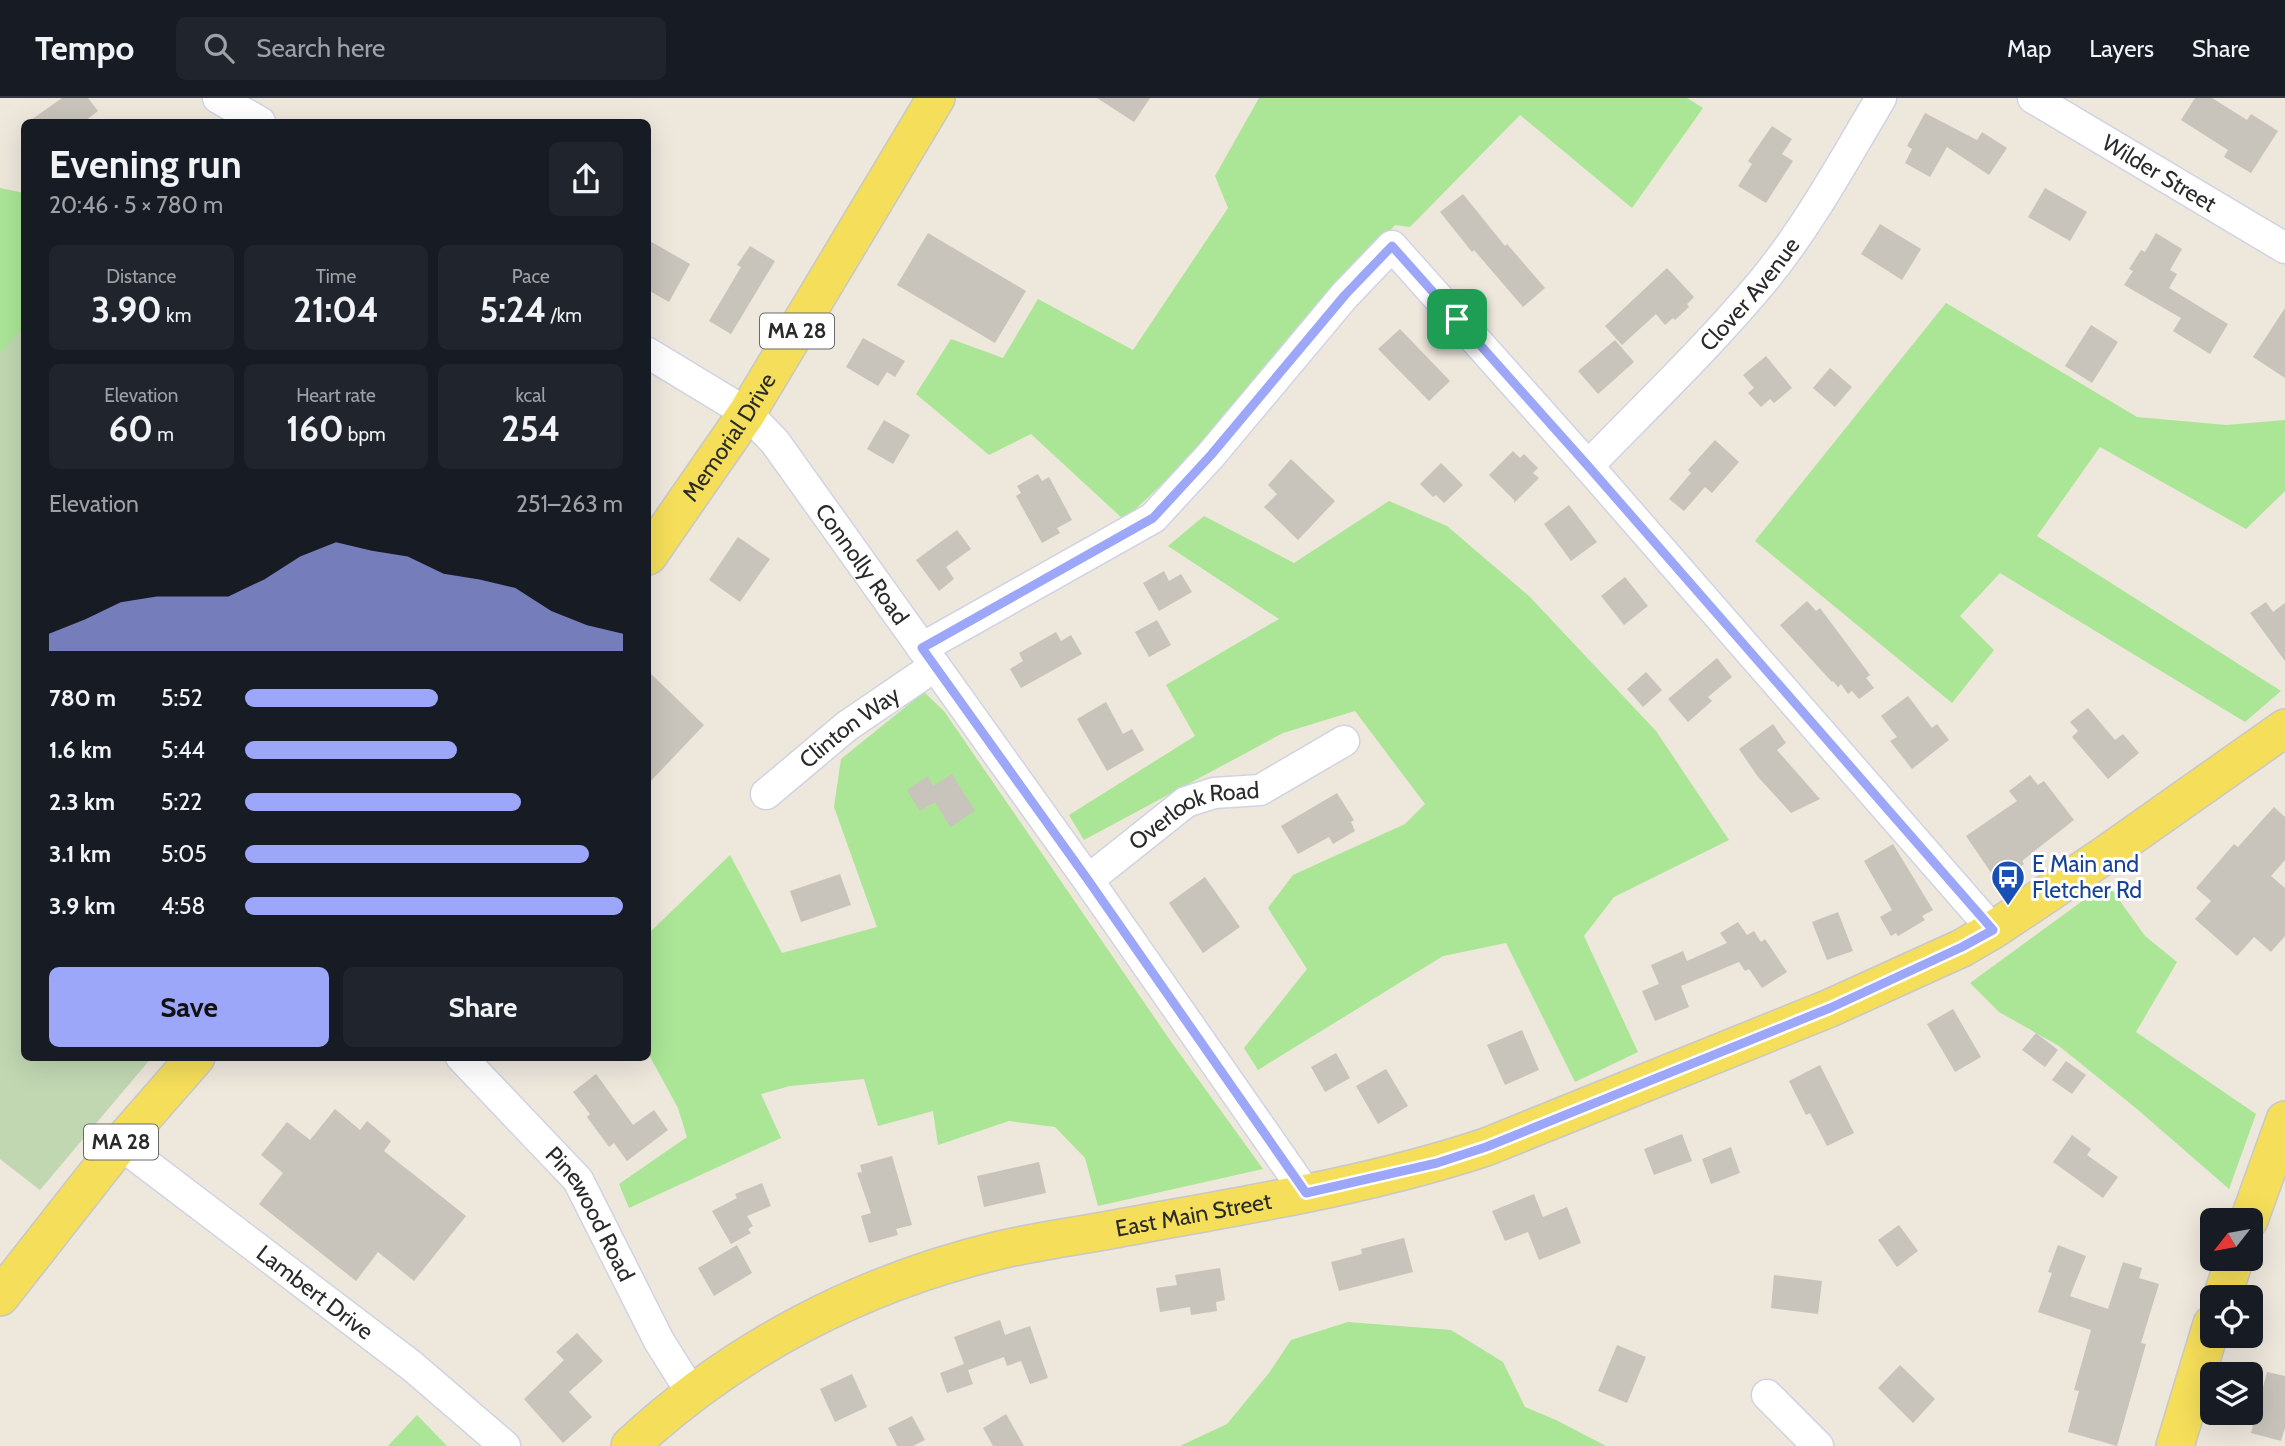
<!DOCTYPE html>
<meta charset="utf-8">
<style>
body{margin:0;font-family:Cabin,sans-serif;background:#20242c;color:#f1f3f6;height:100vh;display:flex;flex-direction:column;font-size:26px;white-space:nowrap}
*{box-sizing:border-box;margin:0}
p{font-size:23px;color:#9ea1a6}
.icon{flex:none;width:38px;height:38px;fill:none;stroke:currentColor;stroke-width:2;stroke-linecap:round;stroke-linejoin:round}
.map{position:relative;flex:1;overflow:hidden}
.drawer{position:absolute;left:21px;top:21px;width:630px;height:942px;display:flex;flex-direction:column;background:#171b24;border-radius:10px;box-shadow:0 7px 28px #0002}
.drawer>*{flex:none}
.needle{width:46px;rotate:239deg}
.controls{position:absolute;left:2200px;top:1110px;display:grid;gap:14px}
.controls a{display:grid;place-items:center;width:63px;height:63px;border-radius:10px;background:#171b24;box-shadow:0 7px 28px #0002;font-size:35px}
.pin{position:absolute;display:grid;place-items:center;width:60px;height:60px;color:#fff;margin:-30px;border-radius:14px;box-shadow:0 4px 10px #0006}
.round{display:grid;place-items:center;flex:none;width:74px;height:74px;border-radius:10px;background:#20242c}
.head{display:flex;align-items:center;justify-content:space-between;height:119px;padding:0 28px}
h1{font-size:38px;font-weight:700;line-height:52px}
.figures{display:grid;grid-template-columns:repeat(3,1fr);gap:10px;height:119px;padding:7px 28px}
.figures div{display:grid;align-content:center;border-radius:10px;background:#20242c;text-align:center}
.figures b{font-size:35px;font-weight:700}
.figures small{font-size:19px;font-weight:400}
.figures p{font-size:19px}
.chart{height:196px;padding:14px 28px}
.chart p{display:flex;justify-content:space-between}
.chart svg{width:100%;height:126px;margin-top:7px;fill:#9da7fa;opacity:.7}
.button{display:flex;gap:14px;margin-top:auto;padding:14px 28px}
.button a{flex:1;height:80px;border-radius:10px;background:#9da7fa;color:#111;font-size:28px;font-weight:700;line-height:80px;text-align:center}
.button a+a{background:#20242c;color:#f1f3f6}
ul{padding:0 28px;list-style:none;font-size:23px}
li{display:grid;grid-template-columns:112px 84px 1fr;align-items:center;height:52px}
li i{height:18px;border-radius:9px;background:#9da7fa}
header{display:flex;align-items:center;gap:42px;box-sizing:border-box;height:98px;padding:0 35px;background:#171b24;border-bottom:2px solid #363941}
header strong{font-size:33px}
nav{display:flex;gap:38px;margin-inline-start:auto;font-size:24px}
.search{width:490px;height:63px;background:#20242c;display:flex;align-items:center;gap:18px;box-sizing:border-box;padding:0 24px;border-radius:10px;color:#9ea1a6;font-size:26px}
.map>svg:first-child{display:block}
</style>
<header>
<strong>Tempo</strong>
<div class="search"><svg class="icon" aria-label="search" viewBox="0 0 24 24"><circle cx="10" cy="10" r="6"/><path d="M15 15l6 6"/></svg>Search here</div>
<nav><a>Map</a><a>Layers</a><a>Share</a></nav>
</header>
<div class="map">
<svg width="2285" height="1348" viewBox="0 0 2285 1348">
<rect width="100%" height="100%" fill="#ede7dc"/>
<!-- green -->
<g fill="#abe596">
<path d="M 1259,0 L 1687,0 L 1703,10 L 1632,110 L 1520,17 L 1410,129 L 1395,127 L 1177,372 L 1124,422 L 1031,336 L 989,357 L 916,296 L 951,241 L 1003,260 L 1038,201 L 1133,252 L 1228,110 L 1215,78 Z"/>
<path d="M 0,90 L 24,95 L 24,321 L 0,340 Z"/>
<path d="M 1946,205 L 2137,319 L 2226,327 L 2285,322 L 2285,393 L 2246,431 L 2100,349 L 2037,438 L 2281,593 L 2245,624 L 2000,475 L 1960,518 L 1994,552 L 1952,605 L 1755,443 Z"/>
<path d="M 1389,403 L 1447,428 L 1529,498 L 1656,633 L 1729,742 L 1614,799 L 1584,838 L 1638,954 L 1575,984 L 1506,845 L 1443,858 L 1258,972 L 1244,950 L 1307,871 L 1268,810 L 1293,777 L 1405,726 L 1425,706 L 1355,613 L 1283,635 L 1084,742 L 1069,717 L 1195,638 L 1166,587 L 1279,521 L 1168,448 L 1204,418 L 1294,465 Z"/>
<path d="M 924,594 L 944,613 L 1172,945 L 1263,1071 L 1098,1108 L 1085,1060 L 1055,1029 L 1009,1023 L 938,1047 L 933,1013 L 878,1028 L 864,981 L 790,988 L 761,996 L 781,1040 L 629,1110 L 619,1086 L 687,1039 L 678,1010 L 648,955 L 648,836 L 730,757 L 782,855 L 877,829 L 834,709 L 841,661 Z"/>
<path d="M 2107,785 L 2145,838 L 2177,864 L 2136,934 L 2256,1016 L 2229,1091 L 2137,1011 L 2059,948 L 1999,914 L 1970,885 Z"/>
<path d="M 1348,1224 L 1451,1232 L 1503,1264 L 1525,1309 L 1556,1322 L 1606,1348 L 1180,1348 L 1227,1326 L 1269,1275 L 1291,1242 Z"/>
<path d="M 417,1317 L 447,1348 L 388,1348 Z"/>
</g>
<!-- cemetery -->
<path fill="#c1d7b2" d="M 24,229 L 24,959 L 152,959 L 40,1092 L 0,1061 L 0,255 Z"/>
<!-- building -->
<g fill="#c8c4bb">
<path d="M 62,0 L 88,0 L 98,13 L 84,24 L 28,24 Z"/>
<path d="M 1097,0 L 1150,0 L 1134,24 Z"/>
<path d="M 2195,0 L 2212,0 L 2247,22 L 2251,16 L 2278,33 L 2251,75 L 2224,59 L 2228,52 L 2181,22 Z"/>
<path d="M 1925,15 L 1977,42 L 1982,34 L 2007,50 L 1989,77 L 1947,49 L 1930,79 L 1905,65 L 1912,51 L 1907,48 Z"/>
<path d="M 1772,28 L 1792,41 L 1782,56 L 1793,63 L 1766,105 L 1738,88 L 1752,66 L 1748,63 Z"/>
<path d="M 2045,90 L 2087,114 L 2070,143 L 2028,119 Z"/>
<path d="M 1463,96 L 1505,148 L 1507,146 L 1545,190 L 1523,209 L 1474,152 L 1472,154 L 1440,114 Z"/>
<path d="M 1880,126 L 1921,151 L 1902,182 L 1861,156 Z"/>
<path d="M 928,135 L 1026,193 L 995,245 L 897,187 Z"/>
<path d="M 2156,135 L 2182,151 L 2170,172 L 2177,176 L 2169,190 L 2228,226 L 2210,256 L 2173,233 L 2181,220 L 2124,187 L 2133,173 L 2129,171 L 2141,152 L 2145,154 Z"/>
<path d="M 648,142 L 690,166 L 669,204 L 648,192 Z"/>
<path d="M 750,148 L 775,163 L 731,236 L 709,223 L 741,169 L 737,167 Z"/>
<path d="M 1667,170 L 1694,199 L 1687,206 L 1689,209 L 1675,222 L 1673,220 L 1665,227 L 1656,216 L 1622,247 L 1605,228 Z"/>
<path d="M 2285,210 L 2285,280 L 2253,259 Z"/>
<path d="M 2091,227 L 2118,244 L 2092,285 L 2065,268 Z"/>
<path d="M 1400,231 L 1450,283 L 1429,303 L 1378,251 Z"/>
<path d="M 863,240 L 905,263 L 895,279 L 887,274 L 878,288 L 846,269 Z"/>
<path d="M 1615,242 L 1634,264 L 1598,296 L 1578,273 Z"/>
<path d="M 1766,258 L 1792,290 L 1774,305 L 1770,301 L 1761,309 L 1748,295 L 1754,290 L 1743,277 Z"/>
<path d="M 1830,270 L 1852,289 L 1835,309 L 1813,290 Z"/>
<path d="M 884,322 L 910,337 L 893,366 L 867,351 Z"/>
<path d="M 1715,342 L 1739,364 L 1712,395 L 1705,389 L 1684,413 L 1669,401 L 1691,375 L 1688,372 Z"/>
<path d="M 1513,353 L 1520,360 L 1524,356 L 1538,370 L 1533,375 L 1539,380 L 1514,405 L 1514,402 L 1489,377 Z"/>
<path d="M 1291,361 L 1335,403 L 1298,442 L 1264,409 L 1277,396 L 1268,387 Z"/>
<path d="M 1441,365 L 1463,387 L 1444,405 L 1436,397 L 1433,399 L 1420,386 Z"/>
<path d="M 1038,376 L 1042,383 L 1049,379 L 1072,422 L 1057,430 L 1060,435 L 1042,445 L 1016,398 L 1021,395 L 1017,388 Z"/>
<path d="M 1569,407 L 1597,444 L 1571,463 L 1544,426 Z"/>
<path d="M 957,432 L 971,451 L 946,469 L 954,481 L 939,493 L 916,462 Z"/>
<path d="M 738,439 L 770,461 L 740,504 L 709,482 Z"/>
<path d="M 1164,473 L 1169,483 L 1181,476 L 1192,494 L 1159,513 L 1143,485 Z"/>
<path d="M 1625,479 L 1648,508 L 1624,527 L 1601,498 Z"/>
<path d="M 1807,503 L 1816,513 L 1820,510 L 1870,577 L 1866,580 L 1874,590 L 1859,601 L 1852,593 L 1848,596 L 1841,586 L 1838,589 L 1833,583 L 1832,584 L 1780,527 Z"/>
<path d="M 2266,504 L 2273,514 L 2285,505 L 2285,563 L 2250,515 Z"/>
<path d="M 1157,522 L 1171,547 L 1149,559 L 1135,534 Z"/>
<path d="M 1056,534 L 1061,543 L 1071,537 L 1082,556 L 1021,590 L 1010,571 L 1023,563 L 1019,555 Z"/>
<path d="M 1717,560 L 1732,579 L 1708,599 L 1712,603 L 1688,624 L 1668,601 Z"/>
<path d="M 648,573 L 704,627 L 648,686 Z"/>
<path d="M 1646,574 L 1662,592 L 1643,609 L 1627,591 Z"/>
<path d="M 1908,598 L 1932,630 L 1937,626 L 1949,642 L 1912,671 L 1890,643 L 1897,639 L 1881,618 Z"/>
<path d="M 1106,604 L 1123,636 L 1132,631 L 1144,652 L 1107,673 L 1077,621 Z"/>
<path d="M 2088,610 L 2115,642 L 2123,636 L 2139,655 L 2108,681 L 2072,639 L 2078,633 L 2070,624 Z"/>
<path d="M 1773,626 L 1786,645 L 1777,652 L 1820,701 L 1791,715 L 1758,679 L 1739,651 Z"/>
<path d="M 952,676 L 975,713 L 950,729 L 935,704 L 920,713 L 907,692 L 928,678 L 933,688 Z"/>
<path d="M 2030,677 L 2038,687 L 2044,683 L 2074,722 L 2022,763 L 2024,766 L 1998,785 L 1966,738 L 2017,703 L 2009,693 Z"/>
<path d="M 1337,695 L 1354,722 L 1351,724 L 1355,733 L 1333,746 L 1329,739 L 1298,756 L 1281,728 Z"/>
<path d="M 2274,709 L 2285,719 L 2285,762 L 2271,778 L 2285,790 L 2285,838 L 2271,854 L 2254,839 L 2237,858 L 2195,821 L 2211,803 L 2196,790 L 2234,746 L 2238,749 Z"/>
<path d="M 1893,746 L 1933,812 L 1922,818 L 1925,822 L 1898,838 L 1896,835 L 1891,838 L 1880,819 L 1892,812 L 1864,763 Z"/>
<path d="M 840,776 L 851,807 L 801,824 L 790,793 Z"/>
<path d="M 1205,779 L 1240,829 L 1203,855 L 1169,805 Z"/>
<path d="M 1838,814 L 1853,853 L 1827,862 L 1812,824 Z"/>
<path d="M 1738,824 L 1747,837 L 1754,833 L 1761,844 L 1765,841 L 1787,874 L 1762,890 L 1749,871 L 1745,873 L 1739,864 L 1681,888 L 1689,909 L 1655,923 L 1642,893 L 1659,886 L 1651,867 L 1683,853 L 1687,863 L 1727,845 L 1720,835 Z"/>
<path d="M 1953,911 L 1981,959 L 1955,974 L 1927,926 Z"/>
<path d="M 1522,932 L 1539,972 L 1505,987 L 1487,947 Z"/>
<path d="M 2036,935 L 2058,952 L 2045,969 L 2022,952 Z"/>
<path d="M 1336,955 L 1350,980 L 1325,994 L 1311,969 Z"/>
<path d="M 2066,963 L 2086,977 L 2072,996 L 2052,982 Z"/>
<path d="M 1820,967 L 1854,1035 L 1827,1048 L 1810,1015 L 1806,1017 L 1789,983 Z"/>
<path d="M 1386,971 L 1408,1008 L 1378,1026 L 1356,988 Z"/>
<path d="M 596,976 L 633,1027 L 654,1012 L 668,1032 L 627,1063 L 614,1045 L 609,1049 L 587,1019 L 590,1016 L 573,994 Z"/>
<path d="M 335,1011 L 360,1032 L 367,1023 L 391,1043 L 384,1053 L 466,1118 L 414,1183 L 378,1154 L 356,1183 L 259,1106 L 283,1075 L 261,1057 L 287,1024 L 310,1042 Z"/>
<path d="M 1682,1036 L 1692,1063 L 1654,1077 L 1644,1051 Z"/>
<path d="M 2072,1037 L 2091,1051 L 2087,1057 L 2118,1079 L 2103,1100 L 2053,1064 Z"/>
<path d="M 1731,1049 L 1740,1075 L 1711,1086 L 1702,1061 Z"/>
<path d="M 892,1058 L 912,1127 L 896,1131 L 898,1137 L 869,1145 L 861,1118 L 871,1115 L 857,1075 L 862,1074 L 860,1067 Z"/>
<path d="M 1039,1064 L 1046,1095 L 984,1109 L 977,1078 Z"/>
<path d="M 762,1085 L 771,1108 L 747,1118 L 753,1128 L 748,1131 L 751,1135 L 731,1146 L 712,1113 L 737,1100 L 735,1096 Z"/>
<path d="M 1534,1096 L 1543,1119 L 1567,1109 L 1581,1145 L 1539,1162 L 1528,1134 L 1505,1143 L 1492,1113 Z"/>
<path d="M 1899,1127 L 1918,1153 L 1897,1169 L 1878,1142 Z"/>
<path d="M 1404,1140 L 1413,1174 L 1339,1193 L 1331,1164 L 1362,1156 L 1361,1151 Z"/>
<path d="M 737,1147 L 752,1175 L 714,1198 L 698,1170 Z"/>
<path d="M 2058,1147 L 2086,1158 L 2070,1198 L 2108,1211 L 2123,1164 L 2142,1170 L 2139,1180 L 2159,1186 L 2141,1245 L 2146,1246 L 2117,1348 L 2068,1334 L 2079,1293 L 2074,1292 L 2091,1232 L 2038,1214 L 2052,1175 L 2048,1174 Z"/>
<path d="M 1220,1170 L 1225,1202 L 1216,1204 L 1217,1213 L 1191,1217 L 1190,1209 L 1160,1214 L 1156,1190 L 1177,1187 L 1175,1177 Z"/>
<path d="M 1774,1177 L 1822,1183 L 1818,1216 L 1771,1210 Z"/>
<path d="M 1000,1222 L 1005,1237 L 1030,1228 L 1048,1280 L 1030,1286 L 1021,1263 L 1007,1268 L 1004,1259 L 968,1272 L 973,1286 L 947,1295 L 940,1275 L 964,1266 L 954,1239 Z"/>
<path d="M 577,1235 L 603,1263 L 569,1294 L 592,1319 L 563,1345 L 524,1301 L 564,1262 L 556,1254 Z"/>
<path d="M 1617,1247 L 1646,1259 L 1627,1305 L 1598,1293 Z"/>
<path d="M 1900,1267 L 1935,1301 L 1913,1325 L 1878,1290 Z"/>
<path d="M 2267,1274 L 2285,1278 L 2285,1330 L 2281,1343 L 2251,1335 Z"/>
<path d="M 852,1276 L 867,1309 L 835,1324 L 820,1291 Z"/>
<path d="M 1006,1316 L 1024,1348 L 993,1348 L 983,1330 Z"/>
<path d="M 912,1318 L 925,1342 L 913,1348 L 897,1348 L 888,1330 Z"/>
</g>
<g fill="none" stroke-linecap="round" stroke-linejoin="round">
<!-- minor casing -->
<g stroke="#d1d3e4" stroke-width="33">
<g id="minor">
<path d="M 218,0 L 260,24"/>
<path id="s1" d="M 2033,0 L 2285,150"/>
<path id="s2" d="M 648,255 L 747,315 L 775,344 L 1088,782 L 1306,1095"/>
<path id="s3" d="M 1588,368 C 1647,307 1709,248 1763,183 C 1809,127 1844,62 1881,0"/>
<path d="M 922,550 L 1153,420 L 1211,357 L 1345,197 L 1392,148 L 1588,368 L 1993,832"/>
<path id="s4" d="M 766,696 L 847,628 L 935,568"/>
<path id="s5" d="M 1088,782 L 1186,704 L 1214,695 L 1260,692 L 1344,643"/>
<path id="s6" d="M 461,959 L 578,1082 L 659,1243 L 691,1294"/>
<path id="s7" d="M 120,1046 L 412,1268 L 505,1348"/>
<path d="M 1767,1297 L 1818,1348"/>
</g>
</g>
<!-- major casing -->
<g stroke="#c8c8c8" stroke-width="40">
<g id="major">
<path id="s8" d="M 648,458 L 747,315 L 936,0"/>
<path d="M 2249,1122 L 2285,1022"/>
<path d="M 0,1199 L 120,1046 L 196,959"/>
<path d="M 2222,1199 L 2235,1160"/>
<path id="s9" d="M 630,1348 C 734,1251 861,1185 1000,1152 C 1034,1144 1069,1139 1104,1133 C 1232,1109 1362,1090 1486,1049 L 1830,910 L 1962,850 L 1993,832 L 2102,759 L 2285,630"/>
<path d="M 2175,1348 L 2212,1226"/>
</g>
</g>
<!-- minor -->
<use href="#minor" stroke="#fff" stroke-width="30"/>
<!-- major -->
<use href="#major" stroke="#f5de59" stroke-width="37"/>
</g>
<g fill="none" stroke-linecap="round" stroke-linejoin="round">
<!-- route casing -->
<g stroke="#fff" stroke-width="14">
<path id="route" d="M 1392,148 L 1588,368 L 1993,832 L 1962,849 L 1830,910 L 1486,1049 L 1437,1065 L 1306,1095 L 1088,782 L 922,550 L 1153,420 L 1211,357 L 1345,197 Z"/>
</g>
<!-- route -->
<use href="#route" stroke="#9da7fa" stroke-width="9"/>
</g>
<!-- icons -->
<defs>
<g id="bus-pin" transform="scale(1.75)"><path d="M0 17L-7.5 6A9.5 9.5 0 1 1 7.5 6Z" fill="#1a4fb4" stroke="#fff"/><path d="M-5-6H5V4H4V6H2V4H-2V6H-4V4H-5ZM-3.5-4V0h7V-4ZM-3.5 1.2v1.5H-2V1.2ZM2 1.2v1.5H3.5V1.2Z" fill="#fff"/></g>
</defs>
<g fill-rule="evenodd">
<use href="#bus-pin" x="2008" y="779"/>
</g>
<g text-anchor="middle" stroke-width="6" stroke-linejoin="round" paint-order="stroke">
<!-- shield labels -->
<g fill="#fff" stroke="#6a6a6a" stroke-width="2">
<rect x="760" y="215.5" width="74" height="35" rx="5"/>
<rect x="84" y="1026.5" width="74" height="35" rx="5"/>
</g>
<g font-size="21" font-weight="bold" fill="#2a2a2a">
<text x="797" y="240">MA 28</text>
<text x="121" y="1051">MA 28</text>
</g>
<!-- street labels -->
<g font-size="23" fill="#2a2a2a" stroke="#fff">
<text dy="8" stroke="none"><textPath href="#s1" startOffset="147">Wilder Street</textPath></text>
<text dy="8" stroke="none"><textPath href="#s3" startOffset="236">Clover Avenue</textPath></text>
<text dy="8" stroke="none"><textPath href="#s8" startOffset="144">Memorial Drive</textPath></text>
<text dy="8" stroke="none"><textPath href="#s2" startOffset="306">Connolly Road</textPath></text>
<text dy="8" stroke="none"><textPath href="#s4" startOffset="107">Clinton Way</textPath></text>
<text dy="8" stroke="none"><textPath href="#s5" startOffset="128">Overlook Road</textPath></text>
<text dy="8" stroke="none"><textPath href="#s9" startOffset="620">East Main Street</textPath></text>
<text dy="8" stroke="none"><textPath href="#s6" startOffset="205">Pinewood Road</textPath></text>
<text dy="8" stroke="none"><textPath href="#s7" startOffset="245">Lambert Drive</textPath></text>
</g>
<!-- transit labels -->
<g font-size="23" fill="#164399" stroke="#fff" text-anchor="start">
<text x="2032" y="774">E Main and<tspan x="2032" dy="26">Fletcher Rd</tspan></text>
</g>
</g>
</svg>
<div class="controls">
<a><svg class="needle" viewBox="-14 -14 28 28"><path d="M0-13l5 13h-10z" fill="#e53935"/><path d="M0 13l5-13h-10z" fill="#9ea1a6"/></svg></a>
<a><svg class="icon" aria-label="locate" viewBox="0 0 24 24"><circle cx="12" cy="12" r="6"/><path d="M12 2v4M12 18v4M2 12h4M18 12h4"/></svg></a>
<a><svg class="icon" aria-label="layers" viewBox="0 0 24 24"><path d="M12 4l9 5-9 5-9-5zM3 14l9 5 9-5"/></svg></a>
</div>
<div class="pin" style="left:1457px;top:221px;background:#1e9e55"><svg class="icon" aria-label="arrive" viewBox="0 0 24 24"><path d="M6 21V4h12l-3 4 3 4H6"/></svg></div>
<section class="drawer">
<div class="head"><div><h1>Evening run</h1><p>20:46 · 5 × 780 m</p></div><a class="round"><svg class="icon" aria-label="share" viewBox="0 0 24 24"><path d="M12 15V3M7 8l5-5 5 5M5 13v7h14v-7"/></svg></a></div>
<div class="figures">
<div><p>Distance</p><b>3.90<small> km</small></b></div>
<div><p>Time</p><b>21:04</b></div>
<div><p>Pace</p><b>5:24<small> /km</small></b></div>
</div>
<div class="figures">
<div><p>Elevation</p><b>60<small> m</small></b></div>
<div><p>Heart rate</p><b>160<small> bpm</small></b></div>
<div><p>kcal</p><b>254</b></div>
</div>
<div class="chart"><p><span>Elevation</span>251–263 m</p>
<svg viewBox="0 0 160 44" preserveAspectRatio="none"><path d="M0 44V38L10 33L20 27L30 25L40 25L50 25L60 19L70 11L80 6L90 9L100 11L110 17L120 19L130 22L140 30L150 35L160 38V44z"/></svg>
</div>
<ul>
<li><b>780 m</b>5:52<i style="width:51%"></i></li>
<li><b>1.6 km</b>5:44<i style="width:56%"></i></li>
<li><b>2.3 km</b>5:22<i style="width:73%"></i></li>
<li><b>3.1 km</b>5:05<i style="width:91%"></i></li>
<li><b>3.9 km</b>4:58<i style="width:100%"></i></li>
</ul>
<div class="button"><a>Save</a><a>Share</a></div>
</section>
</div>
